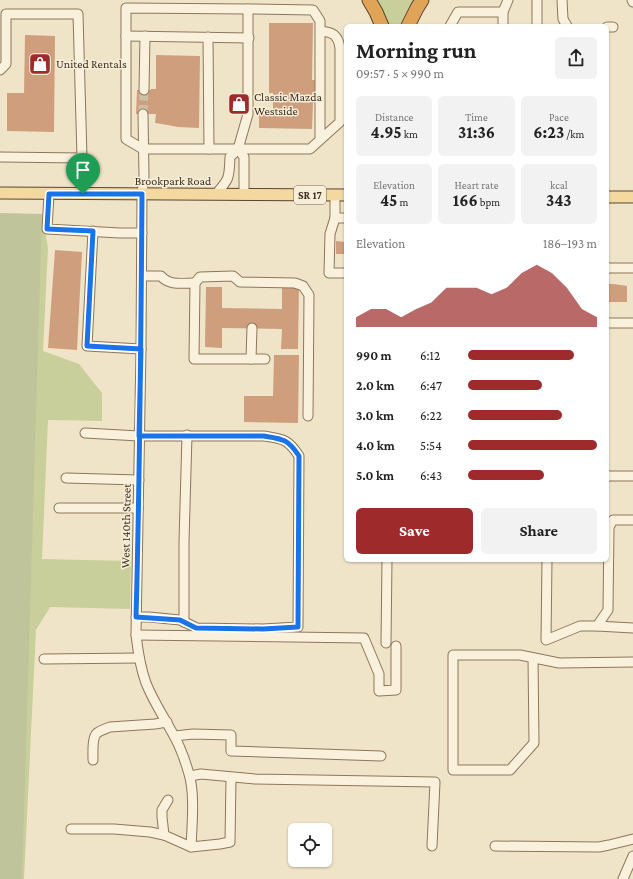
<!DOCTYPE html>
<meta charset="utf-8">
<style>
body{margin:0;font-family:"Crimson Pro",serif;background:#f2f2f2;color:#222;height:100vh;display:flex;flex-direction:column;font-size:15px;white-space:nowrap}
*{box-sizing:border-box;margin:0}
p{font-size:13px;color:#767676}
.icon{flex:none;width:22px;height:22px;fill:none;stroke:currentColor;stroke-width:2;stroke-linecap:round;stroke-linejoin:round}
.map{position:relative;flex:1;overflow:hidden}
.sheet{position:absolute;left:344px;top:24px;width:265px;height:538px;display:flex;flex-direction:column;background:#fff;border-radius:6px;box-shadow:0 1px 3px #0004}
.sheet>*{flex:none}
.buttons{position:absolute;left:288px;top:823px;display:grid;gap:8px}
.buttons a{display:grid;place-items:center;width:44px;height:44px;border-radius:6px;background:#fff;box-shadow:0 1px 3px #0004;font-size:20px}
.pin{position:absolute;display:grid;place-items:center;width:34px;height:34px;color:#fff;margin:-41px -17px;border-radius:50% 50% 50% 0;rotate:-45deg;box-shadow:0 0 4px #0007}
.pin .icon{rotate:45deg}
.round{display:grid;place-items:center;flex:none;width:42px;height:42px;border-radius:6px;background:#f2f2f2}
.headline{display:flex;align-items:center;justify-content:space-between;height:68px;padding:0 12px}
h1{font-size:22px;font-weight:700;line-height:30px}
.stats{display:grid;grid-template-columns:repeat(3,1fr);gap:6px;height:68px;padding:4px 12px}
.stats div{display:grid;align-content:center;border-radius:6px;background:#f2f2f2;text-align:center}
.stats b{font-size:17px;font-weight:700}
.stats small{font-size:11px;font-weight:400}
.stats p{font-size:11px}
.chart{height:112px;padding:8px 12px}
.chart p{display:flex;justify-content:space-between}
.chart svg{width:100%;height:72px;margin-top:4px;fill:#9e2a2b;opacity:.7}
.primary-button{display:flex;gap:8px;margin-top:auto;padding:8px 12px}
.primary-button a{flex:1;height:46px;border-radius:6px;background:#9e2a2b;color:#fff;font-size:16px;font-weight:700;line-height:46px;text-align:center}
.primary-button a+a{background:#f2f2f2;color:#222}
ul{padding:0 12px;list-style:none;font-size:13px}
li{display:grid;grid-template-columns:64px 48px 1fr;align-items:center;height:30px}
li i{height:10px;border-radius:5px;background:#9e2a2b}
.map>svg:first-child{display:block}
</style>
<div class="map">
<svg width="633" height="879" viewBox="0 0 633 879">
<rect width="100%" height="100%" fill="#f0e4c8"/>
<!-- green -->
<g fill="#c9cf9b">
<path d="M 374,0 L 416,0 L 402,26 L 387,26 Z"/>
<path d="M 42,214 L 48,248 L 43,351 L 79,364 L 102,393 L 102,421 L 48,420 L 42,559 L 131,561 L 130,609 L 50,607 L 36,630 L 24,879 L 1,879 L 12,239 Z"/>
</g>
<!-- cemetery -->
<path fill="#bfc49a" d="M 0,213 L 42,214 L 22,879 L 0,879 Z"/>
<!-- building -->
<g fill="#cf9f7d">
<path d="M 269,23 L 313,23 L 312,80 L 325,80 L 325,103 L 313,103 L 312,129 L 259,128 L 259,109 L 273,109 L 273,93 L 269,93 Z"/>
<path d="M 25,35 L 55,36 L 54,132 L 7,131 L 7,93 L 24,93 Z"/>
<path d="M 156,55 L 200,56 L 199,128 L 178,127 L 162,124 L 155,123 L 156,114 L 136,114 L 137,90 L 151,90 L 151,89 L 156,89 Z"/>
<path d="M 336,241 L 346,242 L 346,254 L 336,254 Z"/>
<path d="M 55,250 L 82,252 L 77,350 L 48,348 Z"/>
<path d="M 607,284 L 614,284 L 627,286 L 627,302 L 607,302 Z"/>
<path d="M 206,287 L 222,287 L 222,308 L 282,309 L 282,288 L 299,288 L 298,349 L 281,349 L 282,329 L 222,328 L 222,348 L 205,347 Z"/>
<path d="M 274,355 L 299,355 L 298,423 L 244,422 L 244,396 L 273,396 Z"/>
</g>
<g fill="none" stroke-linecap="round" stroke-linejoin="round">
<!-- minor-tunnel -->
<path stroke="#ccc0a6" stroke-width="9" stroke-dasharray="9 4.5" stroke-linecap="butt" d="M 143,114 L 144,90"/>
<!-- minor casing -->
<g stroke="#8d765c" stroke-width="11">
<g id="minor">
<path d="M 537,0 L 537,26"/>
<path d="M 562,0 L 563,19 L 567,26"/>
<path d="M 632,0 L 633,2"/>
<path d="M 503,12 L 508,0"/>
<path d="M 450,26 L 458,12 L 503,12 L 503,26"/>
<path d="M 607,27 L 613,27"/>
<path d="M 126,36 L 249,38"/>
<path d="M 208,37 L 209,149"/>
<path d="M 0,70 L 6,64 L 6,14 L 78,14 L 83,194"/>
<path d="M 144,90 L 145,36"/>
<path d="M 143,114 L 144,176 L 142,194 L 141,349 L 136,635 C 138,652 140,667 146,683 C 153,701 164,717 173,734 C 180,746 185,760 189,774 C 195,794 192,825 191,847"/>
<path d="M 320,140 L 320,21 L 313,10 L 248,9 L 126,8 L 126,139 L 143,149 L 310,149 L 340,122 L 340,48 C 338,35 333,32 320,31"/>
<path d="M 238,149 L 244,157 L 244,195"/>
<path d="M 0,157 L 82,158"/>
<path d="M 49,194 L 47,229 L 120,233 L 142,233"/>
<path d="M 216,194 C 230,178 229,178 230,157 L 238,149 L 248,114 L 248,9"/>
<path d="M 335,195 L 335,218 L 346,218"/>
<path d="M 335,218 L 330,234 L 329,273 L 346,273"/>
<path d="M 93,231 L 87,346 L 141,349"/>
<path d="M 607,268 L 633,268"/>
<path d="M 142,276 L 161,276 C 169,286 183,283 195,283"/>
<path d="M 607,323 L 633,323"/>
<path d="M 251,359 L 252,328"/>
<path d="M 265,359 L 194,359 L 195,283 L 200,277 L 233,276 L 240,282 L 295,283 L 303,286 L 309,295 L 308,416"/>
<path d="M 85,433 L 139,436 L 264,436 C 283,439 288,439 299,456 L 298,627 L 263,629 L 197,628 L 180,620 L 149,617 L 136,617"/>
<path d="M 607,476 L 633,476"/>
<path d="M 66,478 L 139,480"/>
<path d="M 59,508 L 138,508"/>
<path d="M 547,560 L 546,640 L 580,626 L 597,626 L 608,610 L 609,527 L 613,520 L 633,520"/>
<path d="M 184,622 L 184,542 L 187,435"/>
<path d="M 597,626 L 633,628"/>
<path d="M 136,635 L 364,638 L 379,674 L 379,691 L 396,690 L 396,646"/>
<path d="M 386,643 L 387,560"/>
<path d="M 533,658 L 534,743 L 510,770 L 453,770 L 453,655 L 520,655 L 559,663 L 633,662"/>
<path d="M 44,659 L 139,658"/>
<path d="M 175,736 L 193,734 L 231,735 L 231,751 L 381,756"/>
<path d="M 93,760 C 93,753 92,737 97,733 C 101,730 105,729 110,727 L 155,724 L 167,722"/>
<path d="M 190,776 L 201,774 L 255,779 L 435,782 L 432,846"/>
<path d="M 71,829 L 114,829 L 150,832 L 164,835 L 191,847 L 220,844 L 230,842 L 231,778"/>
<path d="M 164,835 L 162,817 L 162,810 L 168,800"/>
<path d="M 495,846 L 599,847 L 609,845 L 633,839"/>
<path d="M 623,879 L 633,856"/>
</g>
</g>
<!-- major casing -->
<g stroke="#5b4430" stroke-width="13">
<g id="major">
<path d="M 0,193 L 346,195"/>
<path d="M 607,197 L 633,197"/>
</g>
</g>
<!-- highway casing -->
<g stroke="#5b4430" stroke-width="15">
<g id="highway">
<path d="M 369,0 L 376,12 L 382,26"/>
<path d="M 408,26 L 417,8 L 422,0"/>
</g>
</g>
<!-- minor -->
<use href="#minor" stroke="#faf1dc" stroke-width="9"/>
<!-- major -->
<use href="#major" stroke="#f3d9a0" stroke-width="11"/>
<!-- highway -->
<use href="#highway" stroke="#e0a458" stroke-width="13"/>
</g>
<g fill="none" stroke-linecap="round" stroke-linejoin="round">
<!-- route casing -->
<g stroke="#fff" stroke-width="8">
<path id="route" d="M 83,194 L 142,194 C 141,335 140,476 136,617 L 180,620 L 196,628 L 263,629 L 298,627 L 299,456 C 288,439 283,439 264,436 L 139,436 L 141,349 L 87,346 L 93,231 L 47,229 L 49,194 L 83,194"/>
</g>
<!-- route -->
<use href="#route" stroke="#1a73e8" stroke-width="5"/>
</g>
<!-- icons -->
<defs>
<g id="shop-square" transform="scale(1.15)"><rect x="-9" y="-9" width="18" height="18" rx="4" fill="#9e2a2b" stroke="#f7eed8"/><path d="M-5-2.5h2.3a2.7 3.5 0 0 1 5.4 0H5L5.5 6h-11ZM-1.5-2.5h3a1.5 2.3 0 0 0-3 0Z" fill="#fff"/></g>
</defs>
<g fill-rule="evenodd">
<use href="#shop-square" x="40" y="64"/>
<use href="#shop-square" x="239" y="104"/>
</g>
<g text-anchor="middle" stroke-width="3" stroke-linejoin="round" paint-order="stroke">
<!-- shield labels -->
<rect fill="#f7eed8" stroke="#756857" stroke-width="1" x="294" y="186" width="32" height="18" rx="3"/>
<g font-size="11" font-weight="bold" fill="#3d2e20">
<text x="310" y="199">SR 17</text>
</g>
<!-- poi labels -->
<g font-size="12" fill="#3d2e20" stroke="#f7eed8" text-anchor="start">
<text x="56" y="68">United Rentals</text>
<text x="254" y="101">Classic Mazda<tspan x="254" dy="14">Westside</tspan></text>
</g>
<!-- street labels -->
<g font-size="12" fill="#3d2e20" stroke="#f7eed8">
<text x="173" y="185">Brookpark Road</text>
<text transform="translate(126 526) rotate(-89)" y="4">West 140th Street</text>
</g>
</g>
</svg>
<div class="buttons">
<a><svg class="icon" aria-label="locate" viewBox="0 0 24 24"><circle cx="12" cy="12" r="6"/><path d="M12 2v4M12 18v4M2 12h4M18 12h4"/></svg></a>
</div>
<div class="pin" style="left:83px;top:194px;background:#1e9e55"><svg class="icon" aria-label="arrive" viewBox="0 0 24 24"><path d="M6 21V4h12l-3 4 3 4H6"/></svg></div>
<section class="sheet">
<div class="headline"><div><h1>Morning run</h1><p>09:57 · 5 × 990 m</p></div><a class="round"><svg class="icon" aria-label="share" viewBox="0 0 24 24"><path d="M12 15V3M7 8l5-5 5 5M5 13v7h14v-7"/></svg></a></div>
<div class="stats">
<div><p>Distance</p><b>4.95<small> km</small></b></div>
<div><p>Time</p><b>31:36</b></div>
<div><p>Pace</p><b>6:23<small> /km</small></b></div>
</div>
<div class="stats">
<div><p>Elevation</p><b>45<small> m</small></b></div>
<div><p>Heart rate</p><b>166<small> bpm</small></b></div>
<div><p>kcal</p><b>343</b></div>
</div>
<div class="chart"><p><span>Elevation</span>186–193 m</p>
<svg viewBox="0 0 160 44" preserveAspectRatio="none"><path d="M0 44V38L10 33L20 33L30 38L40 33L50 29L60 20L70 20L80 20L90 24L100 20L110 11L120 6L130 11L140 20L150 33L160 38V44z"/></svg>
</div>
<ul>
<li><b>990 m</b>6:12<i style="width:82%"></i></li>
<li><b>2.0 km</b>6:47<i style="width:57%"></i></li>
<li><b>3.0 km</b>6:22<i style="width:73%"></i></li>
<li><b>4.0 km</b>5:54<i style="width:100%"></i></li>
<li><b>5.0 km</b>6:43<i style="width:59%"></i></li>
</ul>
<div class="primary-button"><a>Save</a><a>Share</a></div>
</section>
</div>
